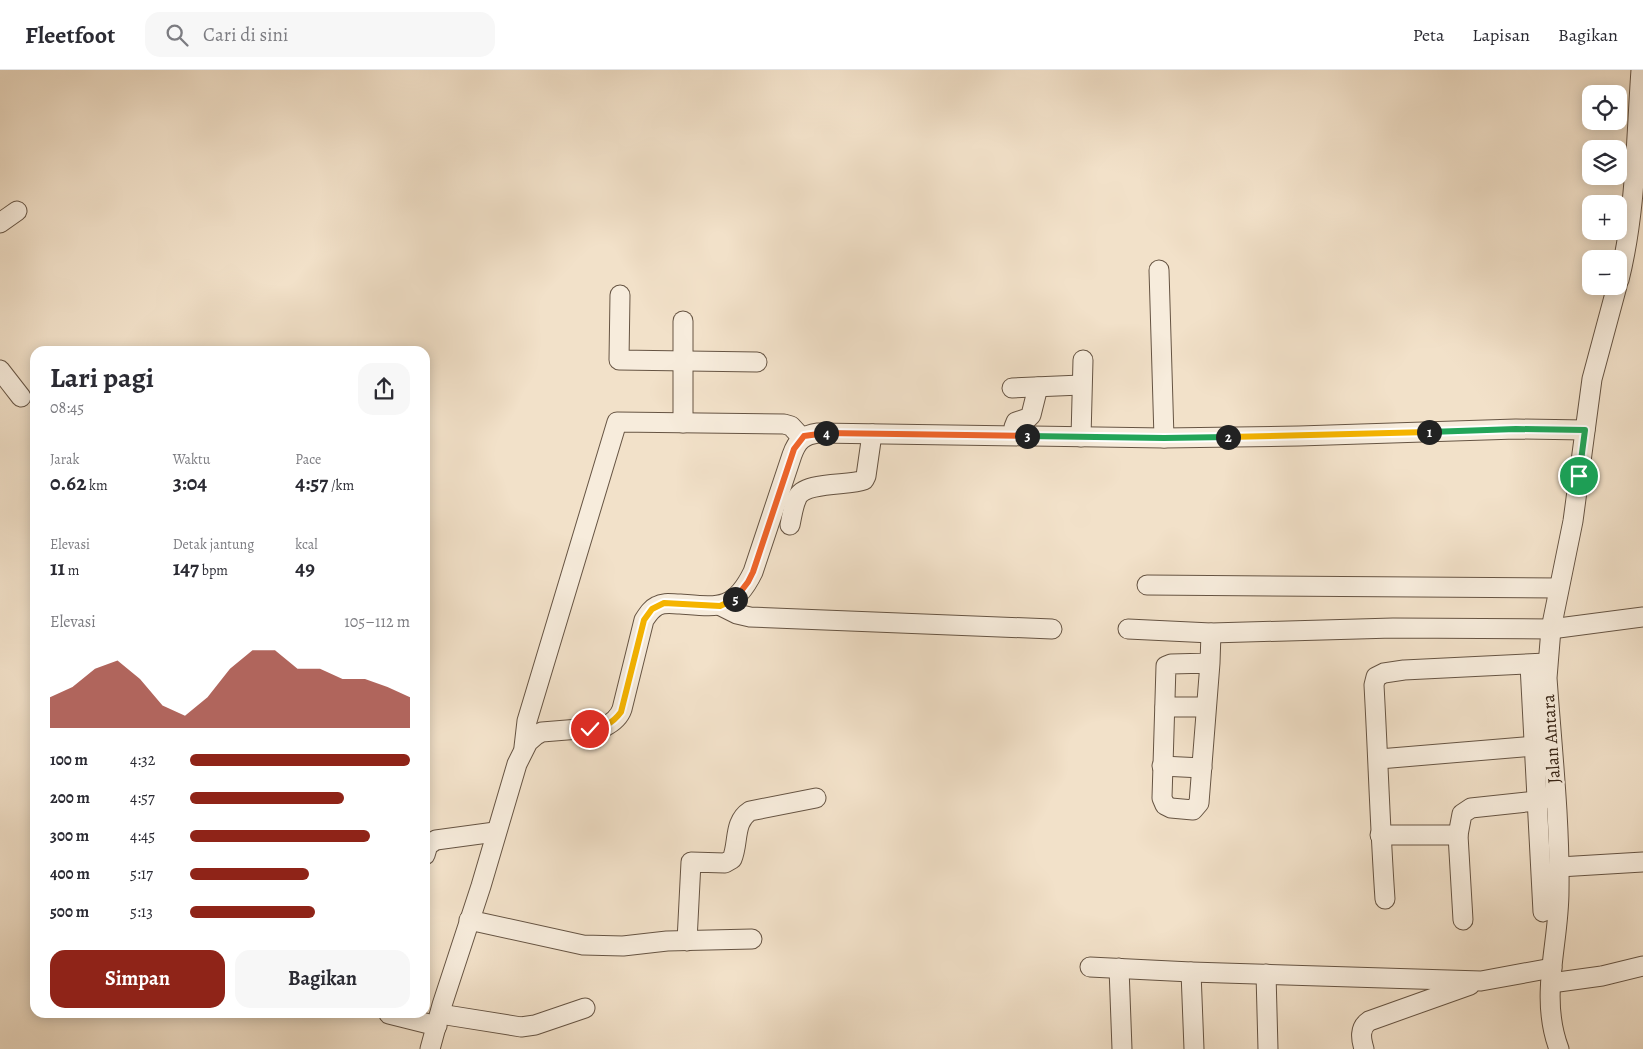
<!DOCTYPE html>
<html lang="id">
<meta charset="utf-8">
<style>
body{margin:0;font-family:Alegreya,serif;background:#f7f7f7;color:#2b2b33;height:100vh;display:flex;flex-direction:column;font-size:19px;white-space:nowrap}
*{box-sizing:border-box;margin:0}
p{font-size:16px;color:#7c7c81}
.icon{flex:none;width:28px;height:28px;fill:none;stroke:currentColor;stroke-width:2;stroke-linecap:round;stroke-linejoin:round}
.map{position:relative;flex:1;overflow:hidden}
.side{position:absolute;left:30px;top:276px;width:400px;height:672px;display:flex;flex-direction:column;background:#fff;border-radius:15px;box-shadow:0 2px 12px #0003}
.side>*{flex:none}
.buttons{position:absolute;left:1582px;top:15px;display:grid;gap:10px}
.buttons a{display:grid;place-items:center;width:45px;height:45px;border-radius:10px;background:#fff;box-shadow:0 2px 12px #0003;font-size:25px}
.pin{position:absolute;display:grid;place-items:center;width:42px;height:42px;color:#fff;margin:-21px;border:2px solid #fff;border-radius:50%;box-shadow:0 1px 5px #0007}
.km{position:absolute;width:25px;height:25px;margin:-12px;border-radius:50%;background:#222;color:#fff;font-size:14px;line-height:25px;text-align:center}
.round{display:grid;place-items:center;flex:none;width:52px;height:52px;border-radius:15px;background:#f7f7f7}
.summary{display:flex;align-items:center;justify-content:space-between;height:85px;padding:0 20px}
h1{font-size:28px;font-weight:600;line-height:38px}
.figures{display:grid;grid-template-columns:repeat(3,1fr);gap:8px;height:85px;padding:5px 20px}
.figures div{display:grid;align-content:center}
.figures b{font-size:21px;font-weight:600}
.figures small{font-size:14px;font-weight:400}
.figures p{font-size:14px}
.chart{height:140px;padding:10px 20px}
.chart p{display:flex;justify-content:space-between}
.chart svg{width:100%;height:90px;margin-top:5px;fill:#8f2418;opacity:.7}
.cta{display:flex;gap:10px;margin-top:auto;padding:10px 20px}
.cta a{flex:1;height:58px;border-radius:15px;background:#8f2418;color:#fff;font-size:20px;font-weight:600;line-height:58px;text-align:center}
.cta a+a{background:#f7f7f7;color:#2b2b33}
ul{padding:0 20px;list-style:none;font-size:16px}
li{display:grid;grid-template-columns:80px 60px 1fr;align-items:center;height:38px}
li i{height:12px;border-radius:6px;background:#8f2418}
header{display:flex;align-items:center;gap:30px;box-sizing:border-box;height:70px;padding:0 25px;background:#fff;border-bottom:1px solid #e1e1e2}
header strong{font-size:24px}
nav{display:flex;gap:28px;margin-inline-start:auto;font-size:18px}
.search{width:350px;height:45px;background:#f7f7f7;display:flex;align-items:center;gap:12px;box-sizing:border-box;padding:0 18px;border-radius:15px;color:#7c7c81;font-size:19px}
.map>svg:first-child{display:block}
</style>
<header>
<strong>Fleetfoot</strong>
<div class="search"><svg class="icon" aria-label="search" viewBox="0 0 24 24"><circle cx="10" cy="10" r="6"/><path d="M15 15l6 6"/></svg>Cari di sini</div>
<nav><a>Peta</a><a>Lapisan</a><a>Bagikan</a></nav>
</header>
<div class="map">
<svg width="1643" height="979" viewBox="0 0 1643 979">
<rect width="100%" height="100%" fill="#f2e1c9"/>
<filter id="stains"><feTurbulence type="fractalNoise" baseFrequency=".004" numOctaves="4"/><feColorMatrix values="0 0 0 0 .2 0 0 0 0 .09 0 0 0 0 .02 0 0 0 .5 -.17"/></filter>
<radialGradient id="worn" r=".72"><stop offset=".6" stop-color="#630" stop-opacity="0"/><stop offset="1" stop-color="#630" stop-opacity=".3"/></radialGradient>
<g fill="none" stroke-linecap="round" stroke-linejoin="round">
<!-- minor casing -->
<g stroke="#665443" stroke-width="21">
<g id="minor">
<path d="M 0,153 L 17,141"/>
<path d="M 1159,200 L 1164,368"/>
<path d="M 1619,210 C 1636,142 1636,69 1641,0"/>
<path d="M 620,225 L 619,290 L 757,292"/>
<path d="M 683,251 L 683,353"/>
<path d="M 0,300 L 21,327"/>
<path d="M 1012,318 L 1081,315"/>
<path d="M 1014,365 L 1014,357 L 1016,352 L 1028,348 L 1031,345 L 1038,317"/>
<path d="M 1081,367 L 1083,290"/>
<path d="M 790,455 C 792,446 793,436 797,428 C 804,411 849,416 864,410 L 866,406 L 872,364"/>
<path d="M 1147,515 L 1558,518"/>
<path d="M 721,536 L 737,544 L 750,547 L 1052,559"/>
<path d="M 1128,559 L 1211,563 L 1393,558 L 1551,559 L 1643,547"/>
<path d="M 1210,593 L 1171,594 L 1166,596 L 1162,728 L 1165,735 L 1171,738 L 1193,740 L 1199,733 L 1210,593 L 1211,563"/>
<path d="M 1530,595 L 1543,842"/>
<path d="M 1165,637 L 1206,637"/>
<path d="M 524,677 L 527,651 L 617,352 L 784,354 L 791,356 L 802,368"/>
<path d="M 1379,689 L 1534,676"/>
<path d="M 1162,696 L 1202,698"/>
<path d="M 1380,765 L 1458,765 L 1462,744 L 1471,738 L 1536,731 L 1547,728"/>
<path d="M 1458,765 L 1463,850"/>
<path d="M 425,785 L 428,775 L 436,770 L 495,762"/>
<path d="M 1559,797 L 1643,792"/>
<path d="M 1385,829 C 1380,758 1378,686 1374,615 L 1376,607 L 1384,603 L 1404,600 L 1547,593"/>
<path d="M 469,850 L 583,875 L 623,876 L 667,871 L 752,869"/>
<path d="M 687,871 L 691,792 L 725,793 L 732,789 C 739,773 733,752 750,741 L 816,728"/>
<path d="M 1090,897 L 1191,902 L 1481,911 L 1552,898"/>
<path d="M 1119,898 L 1122,979"/>
<path d="M 1191,902 L 1194,979"/>
<path d="M 1266,904 L 1268,979"/>
<path d="M 1551,913 L 1602,906 L 1643,896"/>
<path d="M 389,944 L 437,956"/>
<path d="M 440,944 L 521,957 L 535,955 L 585,938"/>
<path d="M 430,979 L 442,935 L 481,816 L 517,694 L 528,672 L 536,665 L 542,662 L 604,657 C 612,653 619,648 622,639 L 644,550 C 648,544 651,539 657,536 C 664,532 672,534 680,534 C 718,537 734,541 753,502 L 792,385 C 797,371 803,365 818,363 L 1164,368 L 1299,366 L 1516,359 L 1585,360"/>
<path d="M 1364,979 C 1361,969 1359,958 1369,951 L 1470,915"/>
<path d="M 1559,979 C 1539,926 1559,875 1559,821 C 1560,750 1552,679 1547,608 L 1551,559 L 1573,451 L 1592,309 L 1617,216"/>
</g>
</g>
<!-- minor -->
<use href="#minor" stroke="#f7ecdc" stroke-width="19"/>
</g>
<g fill="none" stroke-linecap="round" stroke-linejoin="round">
<!-- split-1 casing -->
<g stroke="#fff" stroke-width="10">
<path id="split-1" d="M 1429,362 L 1516,359 L 1585,360 L 1579,406"/>
</g>
<!-- split-2 casing -->
<g stroke="#fff" stroke-width="10">
<path id="split-2" d="M 1228,367 L 1429,362"/>
</g>
<!-- split-3 casing -->
<g stroke="#fff" stroke-width="10">
<path id="split-3" d="M 1027,366 L 1164,368 L 1228,367"/>
</g>
<!-- split-4 casing -->
<g stroke="#fff" stroke-width="10">
<path id="split-4" d="M 826,363 L 1027,366"/>
</g>
<!-- split-5 casing -->
<g stroke="#fff" stroke-width="10">
<path id="split-5" d="M 735,529 L 748,512 L 753,502 L 794,379 L 804,366 L 826,363"/>
</g>
<!-- split-6 casing -->
<g stroke="#fff" stroke-width="10">
<path id="split-6" d="M 590,659 C 604,657 612,654 621,642 L 644,550 L 652,539 L 664,533 L 720,536 L 735,529"/>
</g>
<!-- split-1 -->
<use href="#split-1" stroke="#22a559" stroke-width="6"/>
<!-- split-2 -->
<use href="#split-2" stroke="#f5b400" stroke-width="6"/>
<!-- split-3 -->
<use href="#split-3" stroke="#22a559" stroke-width="6"/>
<!-- split-4 -->
<use href="#split-4" stroke="#f0652b" stroke-width="6"/>
<!-- split-5 -->
<use href="#split-5" stroke="#f0652b" stroke-width="6"/>
<!-- split-6 -->
<use href="#split-6" stroke="#f5b400" stroke-width="6"/>
</g>
<g text-anchor="middle" stroke-width="4.5" stroke-linejoin="round" paint-order="stroke">
<!-- street labels -->
<g font-size="18" fill="#382516" stroke="#f7ecdc">
<text transform="translate(1551 669) rotate(-94)" y="6">Jalan Antara</text>
</g>
</g>
<rect width="100%" height="100%" filter="url(#stains)"/>
<rect width="100%" height="100%" fill="url(#worn)"/>
</svg>
<div class="buttons">
<a><svg class="icon" aria-label="locate" viewBox="0 0 24 24"><circle cx="12" cy="12" r="6"/><path d="M12 2v4M12 18v4M2 12h4M18 12h4"/></svg></a>
<a><svg class="icon" aria-label="layers" viewBox="0 0 24 24"><path d="M12 4l9 5-9 5-9-5zM3 14l9 5 9-5"/></svg></a>
<a>+</a>
<a>−</a>
</div>
<div class="pin" style="left:1579px;top:406px;background:#1e9e55"><svg class="icon" aria-label="arrive" viewBox="0 0 24 24"><path d="M6 21V4h12l-3 4 3 4H6"/></svg></div>
<div class="pin" style="left:590px;top:659px;background:#d93025"><svg class="icon" aria-label="check" viewBox="0 0 24 24"><path d="M5 12l5 5 9-10"/></svg></div>
<b class="km" style="left:1429px;top:362px">1</b>
<b class="km" style="left:1228px;top:367px">2</b>
<b class="km" style="left:1027px;top:366px">3</b>
<b class="km" style="left:826px;top:363px">4</b>
<b class="km" style="left:735px;top:529px">5</b>
<section class="side">
<div class="summary"><div><h1>Lari pagi</h1><p>08:45</p></div><a class="round"><svg class="icon" aria-label="share" viewBox="0 0 24 24"><path d="M12 15V3M7 8l5-5 5 5M5 13v7h14v-7"/></svg></a></div>
<div class="figures">
<div><p>Jarak</p><b>0.62<small> km</small></b></div>
<div><p>Waktu</p><b>3:04</b></div>
<div><p>Pace</p><b>4:57<small> /km</small></b></div>
</div>
<div class="figures">
<div><p>Elevasi</p><b>11<small> m</small></b></div>
<div><p>Detak jantung</p><b>147<small> bpm</small></b></div>
<div><p>kcal</p><b>49</b></div>
</div>
<div class="chart"><p><span>Elevasi</span>105–112 m</p>
<svg viewBox="0 0 160 44" preserveAspectRatio="none"><path d="M0 44V29L10 24L20 15L30 11L40 20L50 33L60 38L70 29L80 15L90 6L100 6L110 15L120 15L130 20L140 20L150 24L160 29V44z"/></svg>
</div>
<ul>
<li><b>100 m</b>4:32<i style="width:100%"></i></li>
<li><b>200 m</b>4:57<i style="width:70%"></i></li>
<li><b>300 m</b>4:45<i style="width:82%"></i></li>
<li><b>400 m</b>5:17<i style="width:54%"></i></li>
<li><b>500 m</b>5:13<i style="width:57%"></i></li>
</ul>
<div class="cta"><a>Simpan</a><a>Bagikan</a></div>
</section>
</div>
